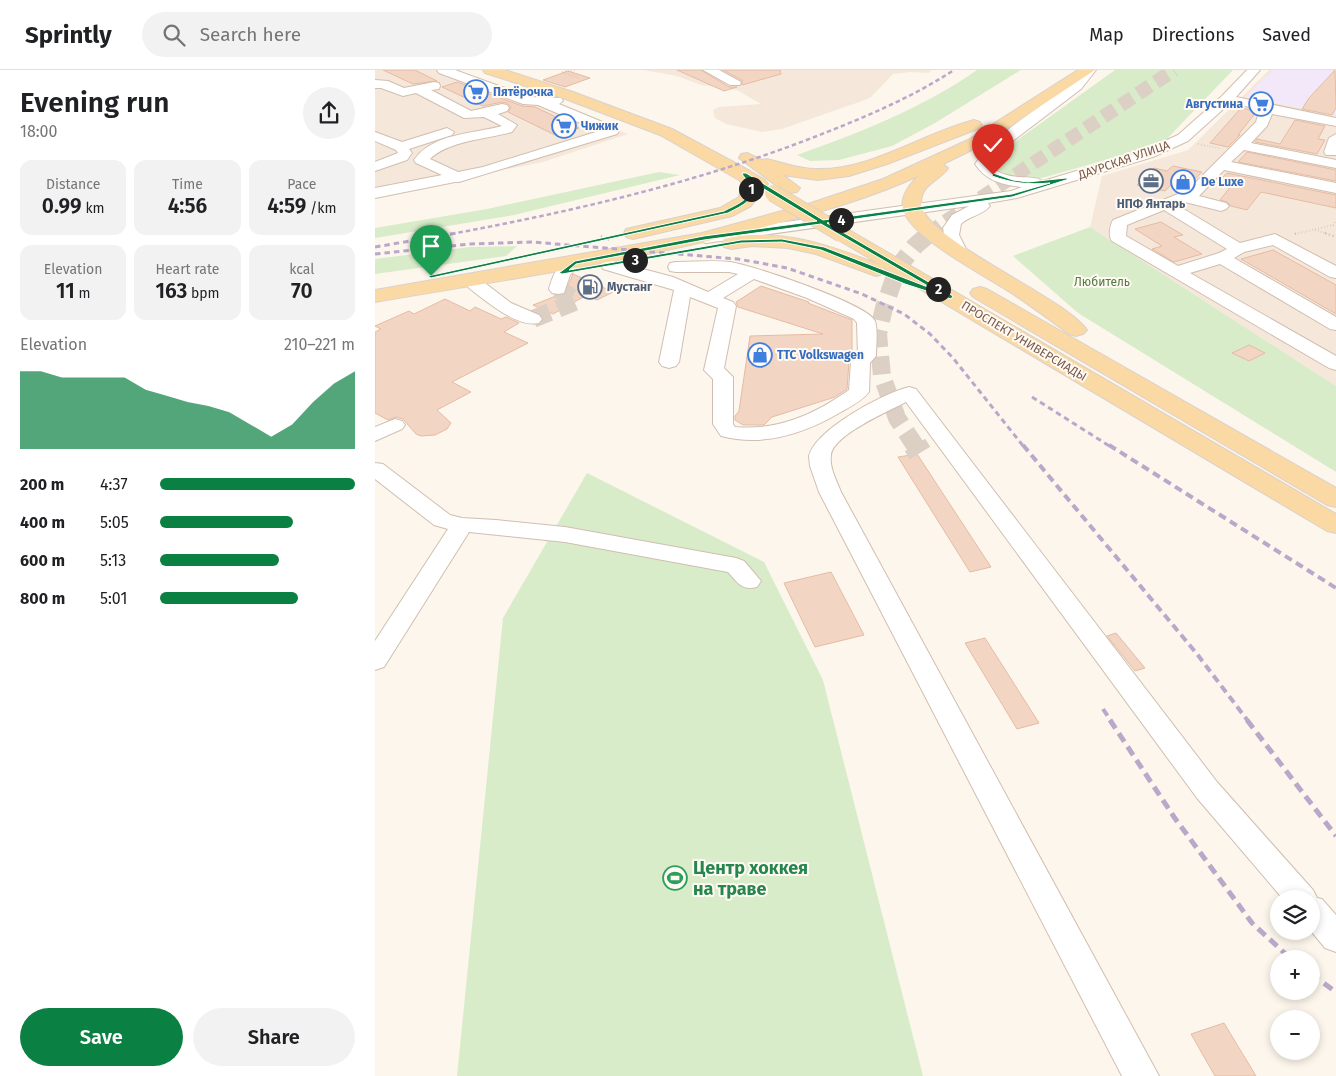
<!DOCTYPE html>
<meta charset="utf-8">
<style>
body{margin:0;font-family:"Fira Sans",sans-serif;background:#f2f2f2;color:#202124;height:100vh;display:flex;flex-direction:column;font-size:19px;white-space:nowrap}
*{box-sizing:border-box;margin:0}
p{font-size:16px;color:#757577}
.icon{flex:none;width:28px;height:28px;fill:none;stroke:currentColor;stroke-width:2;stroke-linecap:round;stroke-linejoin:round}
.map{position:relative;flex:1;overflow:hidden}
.drawer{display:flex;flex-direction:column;background:#fff;width:375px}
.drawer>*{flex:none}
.buttons{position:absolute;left:895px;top:820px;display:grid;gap:10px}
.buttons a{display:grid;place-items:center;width:50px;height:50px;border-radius:50%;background:#fff;box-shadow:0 2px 8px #0003;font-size:25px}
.pin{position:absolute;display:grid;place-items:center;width:42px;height:42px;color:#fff;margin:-51px -21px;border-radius:50% 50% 50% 0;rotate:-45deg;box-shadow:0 0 5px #0007}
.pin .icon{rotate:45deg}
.km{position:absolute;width:25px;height:25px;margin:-12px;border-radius:50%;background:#222;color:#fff;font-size:14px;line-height:25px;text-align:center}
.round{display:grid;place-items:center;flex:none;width:52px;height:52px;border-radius:26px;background:#f2f2f2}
.headline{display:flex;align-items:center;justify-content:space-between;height:85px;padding:0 20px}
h1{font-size:28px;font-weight:600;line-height:38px}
.stats{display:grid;grid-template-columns:repeat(3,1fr);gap:8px;height:85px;padding:5px 20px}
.stats div{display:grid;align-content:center;border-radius:12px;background:#f2f2f2;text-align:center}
.stats b{font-size:21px;font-weight:600}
.stats small{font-size:14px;font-weight:400}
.stats p{font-size:14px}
.chart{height:140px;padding:10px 20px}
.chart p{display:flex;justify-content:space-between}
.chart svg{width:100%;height:90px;margin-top:5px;fill:#0b8043;opacity:.7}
.primary-button{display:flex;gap:10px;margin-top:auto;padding:10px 20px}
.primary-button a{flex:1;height:58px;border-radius:30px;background:#0b8043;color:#fff;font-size:20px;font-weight:600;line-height:58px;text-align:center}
.primary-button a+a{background:#f2f2f2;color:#202124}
ul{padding:0 20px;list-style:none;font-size:16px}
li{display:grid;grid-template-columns:80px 60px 1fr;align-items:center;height:38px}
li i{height:12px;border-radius:6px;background:#0b8043}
header{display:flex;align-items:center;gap:30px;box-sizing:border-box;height:70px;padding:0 25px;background:#fff;border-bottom:1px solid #e0e0e0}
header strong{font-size:24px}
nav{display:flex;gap:28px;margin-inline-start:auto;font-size:18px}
.search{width:350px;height:45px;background:#f2f2f2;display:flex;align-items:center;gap:12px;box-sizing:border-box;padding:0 18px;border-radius:28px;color:#757577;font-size:19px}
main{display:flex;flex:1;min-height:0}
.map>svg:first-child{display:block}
</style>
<header>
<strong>Sprintly</strong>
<div class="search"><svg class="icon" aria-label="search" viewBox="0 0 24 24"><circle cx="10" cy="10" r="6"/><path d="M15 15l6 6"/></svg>Search here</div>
<nav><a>Map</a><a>Directions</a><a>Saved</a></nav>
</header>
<main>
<section class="drawer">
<div class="headline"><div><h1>Evening run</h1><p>18:00</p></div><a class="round"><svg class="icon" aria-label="share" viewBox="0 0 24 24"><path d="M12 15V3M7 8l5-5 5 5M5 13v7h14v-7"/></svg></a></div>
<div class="stats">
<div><p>Distance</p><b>0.99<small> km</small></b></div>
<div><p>Time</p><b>4:56</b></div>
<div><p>Pace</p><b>4:59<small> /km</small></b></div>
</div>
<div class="stats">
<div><p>Elevation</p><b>11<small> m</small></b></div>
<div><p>Heart rate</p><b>163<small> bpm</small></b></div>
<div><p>kcal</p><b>70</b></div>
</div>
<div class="chart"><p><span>Elevation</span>210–221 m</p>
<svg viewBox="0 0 160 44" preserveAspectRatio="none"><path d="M0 44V6L10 6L20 9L30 9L40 9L50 9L60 15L70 18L80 21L90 23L100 26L110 32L120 38L130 32L140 21L150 12L160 6V44z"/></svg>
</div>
<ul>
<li><b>200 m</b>4:37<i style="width:100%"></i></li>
<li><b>400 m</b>5:05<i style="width:68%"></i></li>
<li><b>600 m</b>5:13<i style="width:61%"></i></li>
<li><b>800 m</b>5:01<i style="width:71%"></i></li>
</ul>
<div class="primary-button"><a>Save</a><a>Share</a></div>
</section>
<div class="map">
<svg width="961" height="1006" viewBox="0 0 961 1006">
<rect width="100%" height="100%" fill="#fdf6ec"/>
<!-- residential -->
<g fill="#f5e8da">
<path d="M 0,0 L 80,0 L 162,27 L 253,64 L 168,92 L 0,125 Z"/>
<path d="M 268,0 L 556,0 L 554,3 L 535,2 L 518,4 L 496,27 L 490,30 L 407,59 L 387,62 L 351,54 L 340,48 L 338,40 L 344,37 L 386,34 L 362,20 L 326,15 L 302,6 Z"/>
<path d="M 894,0 L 961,0 L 961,316 L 715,157 L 727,106 L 813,80 Z"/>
</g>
<!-- education -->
<path fill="#f3e8fa" d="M 898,0 L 961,0 L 961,45 L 870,27 Z"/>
<!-- green -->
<g fill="#d8ecc9">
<path d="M 602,0 L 646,0 L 560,53 L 517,76 L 464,90 L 435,91 L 422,85 C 484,63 548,38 602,0 Z"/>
<path d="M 740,0 L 858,0 L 787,74 L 660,110 C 643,108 629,106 616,94 L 616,89 Z"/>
<path d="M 284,102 L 305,105 L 139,145 L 0,168 L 0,158 L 112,139 Z"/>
<path d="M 715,157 L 961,316 L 961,402 L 703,243 L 638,186 Z"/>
<path d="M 142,176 L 131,186 L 0,204 L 0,189 L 95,177 Z"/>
<path d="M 212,403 L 389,492 L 448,610 L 548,1006 L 82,1006 L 128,548 Z"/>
</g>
<!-- building -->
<g fill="#f3d5c3" stroke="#e6bba3">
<path d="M 8,0 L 40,0 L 62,11 L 38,14 Z"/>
<path d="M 302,0 L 326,0 L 354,17 L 362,17 L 349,21 Z"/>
<path d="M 348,0 L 405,0 L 406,4 L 367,15 L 367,10 Z"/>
<path d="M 960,0 L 961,38 L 957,45 L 927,39 L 934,28 Z"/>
<path d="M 193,1 L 215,8 L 190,17 L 168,10 Z"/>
<path d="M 82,12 L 147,36 L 160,37 L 204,58 L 180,65 L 133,42 L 136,37 L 132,33 L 127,32 L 108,36 L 67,17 Z"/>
<path d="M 148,17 L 171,24 L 154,25 L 140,20 Z"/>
<path d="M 866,38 L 882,41 L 863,65 L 865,65 L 853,77 L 835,73 Z"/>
<path d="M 920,50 L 950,56 L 943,69 L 950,70 L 942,84 L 880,72 L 882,69 L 905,74 Z"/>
<path d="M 872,82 L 961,100 L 961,111 L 863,92 Z"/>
<path d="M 798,96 L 827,102 L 813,116 L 798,113 L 790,121 L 762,115 L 779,98 L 792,101 Z"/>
<path d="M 852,103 L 961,125 L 961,138 L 886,122 L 872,140 L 856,136 L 852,132 L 845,130 L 857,115 L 843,112 Z"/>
<path d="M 786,152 L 808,165 L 799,167 L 827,184 L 799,192 L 777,179 L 787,176 L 760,159 Z"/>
<path d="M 898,180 L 961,215 L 961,244 L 866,189 Z"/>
<path d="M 198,204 L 214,211 L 221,208 L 225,216 L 238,222 L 222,230 L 212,225 L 178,244 L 158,235 L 181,226 L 189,225 L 192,221 L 198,218 L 193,216 Z"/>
<path d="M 386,216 L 434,232 L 433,233 L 477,250 L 477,289 L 474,292 L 472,319 L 460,327 L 397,347 L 389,355 L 368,355 L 360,350 L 360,346 L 364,341 L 375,266 L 448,264 L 363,237 L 361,232 Z"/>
<path d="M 70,229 L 95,241 L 100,237 L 126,249 L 131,247 L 144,253 L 129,262 L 153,273 L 77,312 L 96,322 L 62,340 L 76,353 L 72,359 L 60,365 L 46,366 L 41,364 L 28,349 L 21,347 L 13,350 L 0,343 L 0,262 L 6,259 L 0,256 L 34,241 L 39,244 Z"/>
<path d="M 874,275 L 890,283 L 874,291 L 857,283 Z"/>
<path d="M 542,384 L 616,497 L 595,502 L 523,387 Z"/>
<path d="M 456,502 L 489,565 L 440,577 L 409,513 Z"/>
<path d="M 741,563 L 770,598 L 760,601 L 732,566 Z"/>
<path d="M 610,568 L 664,653 L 642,659 L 590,573 Z"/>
<path d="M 849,953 L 881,1006 L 840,1006 L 816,964 Z"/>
</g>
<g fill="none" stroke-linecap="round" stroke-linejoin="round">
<!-- minor-tunnel-far2 -->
<path stroke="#dcd0c4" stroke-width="14" stroke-dasharray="14 7" stroke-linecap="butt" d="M 554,164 L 565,155 L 799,0"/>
<!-- minor-tunnel-far1 -->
<g stroke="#dcd0c4" stroke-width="18" stroke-dasharray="18 9" stroke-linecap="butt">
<path d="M 158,249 L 202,231 L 183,219"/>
<path d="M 541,377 L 522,348 L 507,306 L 503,264 L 509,238 L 523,197 L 540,176 L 555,163"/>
</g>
<!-- minor-tunnel -->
<path stroke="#dcd0c4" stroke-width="24" stroke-dasharray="24 12" stroke-linecap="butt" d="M 540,375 L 545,383"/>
<!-- minor casing -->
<g stroke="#d1beb0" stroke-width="2">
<g id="minor">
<path d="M 62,0 L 80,0 L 154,27 L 186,28 L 188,31 L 184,34 L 242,58 L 244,61 L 242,64 L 84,112 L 80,112 L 0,128 L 0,118 L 67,105 L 41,93 L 39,90 C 58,63 97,64 127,56 L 109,47 L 89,48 L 41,23 L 28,26 L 6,18 L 0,18 L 0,10 L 13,11 L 29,18 L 59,12 L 64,13 L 65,16 L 64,19 L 56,20 L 96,41 L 127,34 L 132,35 L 134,38 L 132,41 L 123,44 L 142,55 L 137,62 C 112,69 73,71 55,89 L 83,102 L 108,97 L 224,61 L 163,35 L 148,34 L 64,3 Z"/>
<path d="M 328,0 L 344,0 L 366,12 L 365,15 L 355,15 Z"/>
<path d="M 708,0 L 721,0 L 706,19 L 622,83 L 614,94 L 616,97 C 637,113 654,103 668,111 L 768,81 L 803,65 L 847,26 L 872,0 L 885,0 L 861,27 L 961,48 L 961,56 L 897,44 L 892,56 L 876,73 L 961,90 L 961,98 L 869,80 L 856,92 L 961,113 L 961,123 L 849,100 L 824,126 L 851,133 L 854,136 L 851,139 L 846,141 L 810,132 L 802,135 L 865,173 L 900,164 L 961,196 L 961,208 L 955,207 L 898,175 L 869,182 L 859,188 L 961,247 L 961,260 L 955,259 L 845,194 L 815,203 L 961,286 L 961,300 L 954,298 L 737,171 C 733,166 735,155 738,150 L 813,120 L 881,52 L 885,39 L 855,33 L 813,71 L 778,87 L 642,128 L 613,133 L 615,136 C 608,145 594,146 586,154 L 584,165 L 593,183 L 591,187 L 579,187 L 571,173 L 568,158 L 577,145 L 594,136 L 331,173 L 325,171 L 323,168 L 325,165 L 331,163 L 636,121 L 647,117 C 628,115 611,111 600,94 C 627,54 676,36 708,0 ZM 789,140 L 852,179 L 844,183 L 803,196 L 751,166 L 752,155 Z"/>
<path d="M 72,58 L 79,62 L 77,65 L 34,79 L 37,83 L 32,90 L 0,101 L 0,92 L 23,83 L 21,80 L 0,71 L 0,62 L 27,72 Z"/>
<path d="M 961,64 L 961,85 L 951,85 L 949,82 L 954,68 Z"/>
<path d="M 200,187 L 206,188 L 208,192 L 195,205 L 189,223 L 183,224 L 177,223 L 174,219 C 178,204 184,191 200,187 Z"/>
<path d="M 234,190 L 298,207 L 333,222 L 363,204 L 354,202 L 301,202 L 295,201 L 293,197 L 295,193 L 301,192 C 319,192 338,190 355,192 C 377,195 493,234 500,251 C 503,261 501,276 501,286 L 495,293 L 494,322 C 487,331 475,337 466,342 C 429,364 388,377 346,366 L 338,354 L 338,309 L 329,300 L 343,238 L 315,227 L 304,292 L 301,296 L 294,298 L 287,296 L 284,292 L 299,220 L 228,199 L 226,195 L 228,191 ZM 379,209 L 432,228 L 479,249 L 482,253 L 483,285 L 476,292 L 474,320 C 440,344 403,361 360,357 L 358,354 L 358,307 L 349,298 L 361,236 L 358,232 L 348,228 Z"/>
<path d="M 100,209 L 106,210 L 136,233 L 164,245 L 167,249 L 164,253 C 142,258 111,231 94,218 L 91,214 L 94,210 Z"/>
<path d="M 534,317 L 541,319 L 842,712 L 938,820 L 942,828 L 947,829 L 961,845 L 961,882 L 950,878 L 936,861 L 936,829 L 908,829 L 822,728 L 531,332 C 514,341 458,365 456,385 C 454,398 462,411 466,422 L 784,1006 L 747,1006 L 444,422 L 435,396 L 434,386 C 441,359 509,323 534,317 Z"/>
<path d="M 20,349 L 27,351 L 30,355 L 27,359 L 0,371 L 0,357 Z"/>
<path d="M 0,393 L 8,394 L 75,445 L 87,448 L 121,450 L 190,457 L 361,488 L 369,491 L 386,511 L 382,517 C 367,521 363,513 353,502 L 190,472 L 94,462 L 9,597 L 0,600 L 0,571 L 73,459 L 59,455 L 0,409 Z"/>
</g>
</g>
<!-- major casing -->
<g stroke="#dad1cd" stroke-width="2">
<g id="major">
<path d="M 108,0 L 130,0 L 198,22 L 297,59 L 375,101 L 390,110 L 393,114 L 390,118 L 384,119 L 381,129 L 376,136 L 357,146 L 258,169 L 251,167 L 249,163 L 251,159 L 345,138 L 364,127 L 367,114 L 364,110 L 285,65 L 188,28 L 110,3 Z"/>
<path d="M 703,0 L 720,0 L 605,76 L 568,94 L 573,98 C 565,111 547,113 546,132 C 544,167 688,226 712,260 L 708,264 L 701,266 L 694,264 C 675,250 657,237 638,224 C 613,207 535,168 528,139 C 525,126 535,114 543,106 C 498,127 449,141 400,154 C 269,190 134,209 0,232 L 0,220 L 327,163 L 436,133 L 508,109 L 593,70 Z"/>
<path d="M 599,50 L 605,52 L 607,55 L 605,58 L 512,94 L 474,106 L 443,110 L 408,105 L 425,118 L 422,122 L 416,123 L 410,122 L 364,88 L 366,84 L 372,83 L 387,90 L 392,89 C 409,93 424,99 441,99 C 495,101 548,63 599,50 Z"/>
<path d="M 467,158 L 474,160 L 961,444 L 961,463 L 952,461 L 508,197 L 511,200 L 508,204 L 501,206 L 441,184 L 413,178 L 377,176 L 356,179 L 349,177 L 347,173 L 349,169 C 403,156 456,176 506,195 L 460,168 L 458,164 L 460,160 Z"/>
<path d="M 605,217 L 612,219 L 961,418 L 961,437 L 952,435 L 598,227 L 595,223 L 598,219 Z"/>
</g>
</g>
<!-- path-far1 -->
<g stroke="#d9b8a5" stroke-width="2" stroke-dasharray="0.5 2.5" stroke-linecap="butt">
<path d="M 187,2 L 202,0"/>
<path d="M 188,3 L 205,8"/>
<path d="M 823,74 L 844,78"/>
<path d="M 940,160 L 953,164"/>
<path d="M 920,164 L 958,155 L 961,151"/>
</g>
<!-- path -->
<g stroke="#d9b8a5" stroke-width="2.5" stroke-dasharray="1 3" stroke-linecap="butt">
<path d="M 950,163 L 961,167"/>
<path d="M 920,164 L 923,163"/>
<path d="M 226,166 L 234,170"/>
</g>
<!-- minor -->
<use href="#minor" fill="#fff" fill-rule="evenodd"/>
<!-- major -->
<use href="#major" fill="#fbd9a5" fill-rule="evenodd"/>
<!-- rail-far3 -->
<path stroke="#b9a8c9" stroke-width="2.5" stroke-dasharray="4.5 3" stroke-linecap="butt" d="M 76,164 C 200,141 324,112 442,66 C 490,47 536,28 579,0"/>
<!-- rail-far2 -->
<g stroke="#b9a8c9" stroke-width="3" stroke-dasharray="5.5 4" stroke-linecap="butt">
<path d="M 0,177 L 82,163"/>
<path d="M 0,184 L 95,174 L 157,172 L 363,189 L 412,198 L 487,224 L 529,244 L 555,264 L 578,288 L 649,377"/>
<path d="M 657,327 L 736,377"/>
</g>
<!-- rail-far1 -->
<g stroke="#b9a8c9" stroke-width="4" stroke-dasharray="8 5" stroke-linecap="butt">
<path d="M 648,375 L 822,584 L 873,651"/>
<path d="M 734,375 L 961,518"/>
<path d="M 728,639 L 736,651"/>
</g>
<!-- rail -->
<g stroke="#b9a8c9" stroke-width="5" stroke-dasharray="10 6" stroke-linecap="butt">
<path d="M 735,650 L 799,747 L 877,853 L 916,889"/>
<path d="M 872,650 L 961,766"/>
<path d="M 936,904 L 961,922"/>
</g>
<!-- major-bridge casing -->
<g stroke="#dad1cd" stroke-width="18" stroke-linecap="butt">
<path id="major-bridge" d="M 398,123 L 467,164"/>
</g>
<!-- major-bridge -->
<use href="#major-bridge" stroke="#fbd9a5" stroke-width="16"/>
</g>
<!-- route -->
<path fill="#0b8043" stroke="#fff" fill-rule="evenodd" d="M 367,103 L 371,103 L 448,150 L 637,124 L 675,113 C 653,115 637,113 617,106 L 618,103 L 638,110 L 653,112 L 691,108 L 694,109 L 637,127 L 452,153 L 578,226 L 576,229 L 530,214 L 446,180 L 407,172 L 366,173 L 187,204 L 184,203 L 200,191 L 329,166 L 442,151 L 379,113 C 380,131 368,135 353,143 L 56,208 L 53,206 L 349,141 C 360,135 380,129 373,113 C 372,109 368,107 367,103 ZM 446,154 L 558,219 L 449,177 L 407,169 L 366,170 L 194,200 L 201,194 L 329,170 Z"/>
<!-- icons -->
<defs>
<g id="supermarket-ring" transform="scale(1.25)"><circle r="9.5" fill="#fffaf3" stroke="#3f7fe0" stroke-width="1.5"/><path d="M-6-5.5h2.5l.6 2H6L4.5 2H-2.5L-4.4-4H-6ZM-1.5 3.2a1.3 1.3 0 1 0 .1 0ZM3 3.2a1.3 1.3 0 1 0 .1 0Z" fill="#3f7fe0"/></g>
<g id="office-ring" transform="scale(1.25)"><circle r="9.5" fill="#fffaf3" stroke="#5c6f8a" stroke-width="1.5"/><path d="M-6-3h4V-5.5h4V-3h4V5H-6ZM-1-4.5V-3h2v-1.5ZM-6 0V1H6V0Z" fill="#5c6f8a"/></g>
<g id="shop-ring" transform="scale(1.25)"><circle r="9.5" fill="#fffaf3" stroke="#3f7fe0" stroke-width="1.5"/><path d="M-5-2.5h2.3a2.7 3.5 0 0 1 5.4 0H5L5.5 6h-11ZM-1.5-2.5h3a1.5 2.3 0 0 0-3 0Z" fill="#3f7fe0"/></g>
<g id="fuel-ring" transform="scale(1.25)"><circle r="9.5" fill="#fffaf3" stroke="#5c6f8a" stroke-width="1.5"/><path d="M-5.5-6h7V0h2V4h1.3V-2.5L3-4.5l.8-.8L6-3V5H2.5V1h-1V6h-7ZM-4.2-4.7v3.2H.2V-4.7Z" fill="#5c6f8a"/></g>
<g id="stadium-ring" transform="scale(1.25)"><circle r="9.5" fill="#fffaf3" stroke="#2e9e5b" stroke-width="1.5"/><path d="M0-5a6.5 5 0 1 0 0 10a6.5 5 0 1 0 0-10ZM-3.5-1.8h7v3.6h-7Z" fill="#2e9e5b"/></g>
</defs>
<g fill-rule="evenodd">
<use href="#supermarket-ring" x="101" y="22"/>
<use href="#supermarket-ring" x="886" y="34"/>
<use href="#supermarket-ring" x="189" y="56"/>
<use href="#office-ring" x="776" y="111"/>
<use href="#shop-ring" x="808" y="112"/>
<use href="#fuel-ring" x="215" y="217"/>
<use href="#shop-ring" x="385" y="285"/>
<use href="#stadium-ring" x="300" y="808"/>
</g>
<g text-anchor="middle" stroke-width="4" stroke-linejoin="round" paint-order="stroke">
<!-- far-shop labels -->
<g font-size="12" font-weight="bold" fill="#366cbe" stroke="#fffaf3" text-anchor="start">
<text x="118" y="26">Пятёрочка</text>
<text x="868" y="38" text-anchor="end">Августина</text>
<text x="206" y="60">Чижик</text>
<text x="826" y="116">De Luxe</text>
<text x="402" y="289">ТТС Volkswagen</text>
</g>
<!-- far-street labels -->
<g font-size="12" fill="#7a5c4d" stroke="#fffaf3">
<text transform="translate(749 90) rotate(-19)" y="4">ДАУРСКАЯ УЛИЦА</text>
<text transform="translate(649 271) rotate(31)" y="4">ПРОСПЕКТ УНИВЕРСИАДЫ</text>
</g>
<!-- far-service labels -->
<g font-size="12" font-weight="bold" fill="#4e5e75" stroke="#fffaf3">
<text x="776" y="138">НПФ Янтарь</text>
<text x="232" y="221" text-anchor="start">Мустанг</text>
</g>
<!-- far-park labels -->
<g font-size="12" fill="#537a41" stroke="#fffaf3">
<text x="727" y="216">Любитель</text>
</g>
<!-- near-leisure labels -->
<g font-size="18" font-weight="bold" fill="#27864d" stroke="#fffaf3" text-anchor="start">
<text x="318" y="804">Центр хоккея<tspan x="318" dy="21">на траве</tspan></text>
</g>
</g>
</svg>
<div class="buttons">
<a><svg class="icon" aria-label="layers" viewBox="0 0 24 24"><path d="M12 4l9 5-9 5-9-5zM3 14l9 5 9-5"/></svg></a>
<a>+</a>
<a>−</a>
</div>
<div class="pin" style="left:56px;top:206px;background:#1e9e55"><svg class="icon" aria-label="arrive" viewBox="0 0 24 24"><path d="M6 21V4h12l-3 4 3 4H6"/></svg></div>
<div class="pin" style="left:618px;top:105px;background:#d93025"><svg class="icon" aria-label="check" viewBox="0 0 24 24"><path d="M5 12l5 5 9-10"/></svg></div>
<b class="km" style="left:376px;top:119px">1</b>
<b class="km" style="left:563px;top:219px">2</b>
<b class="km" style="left:260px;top:190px">3</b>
<b class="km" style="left:466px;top:150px">4</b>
</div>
</main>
